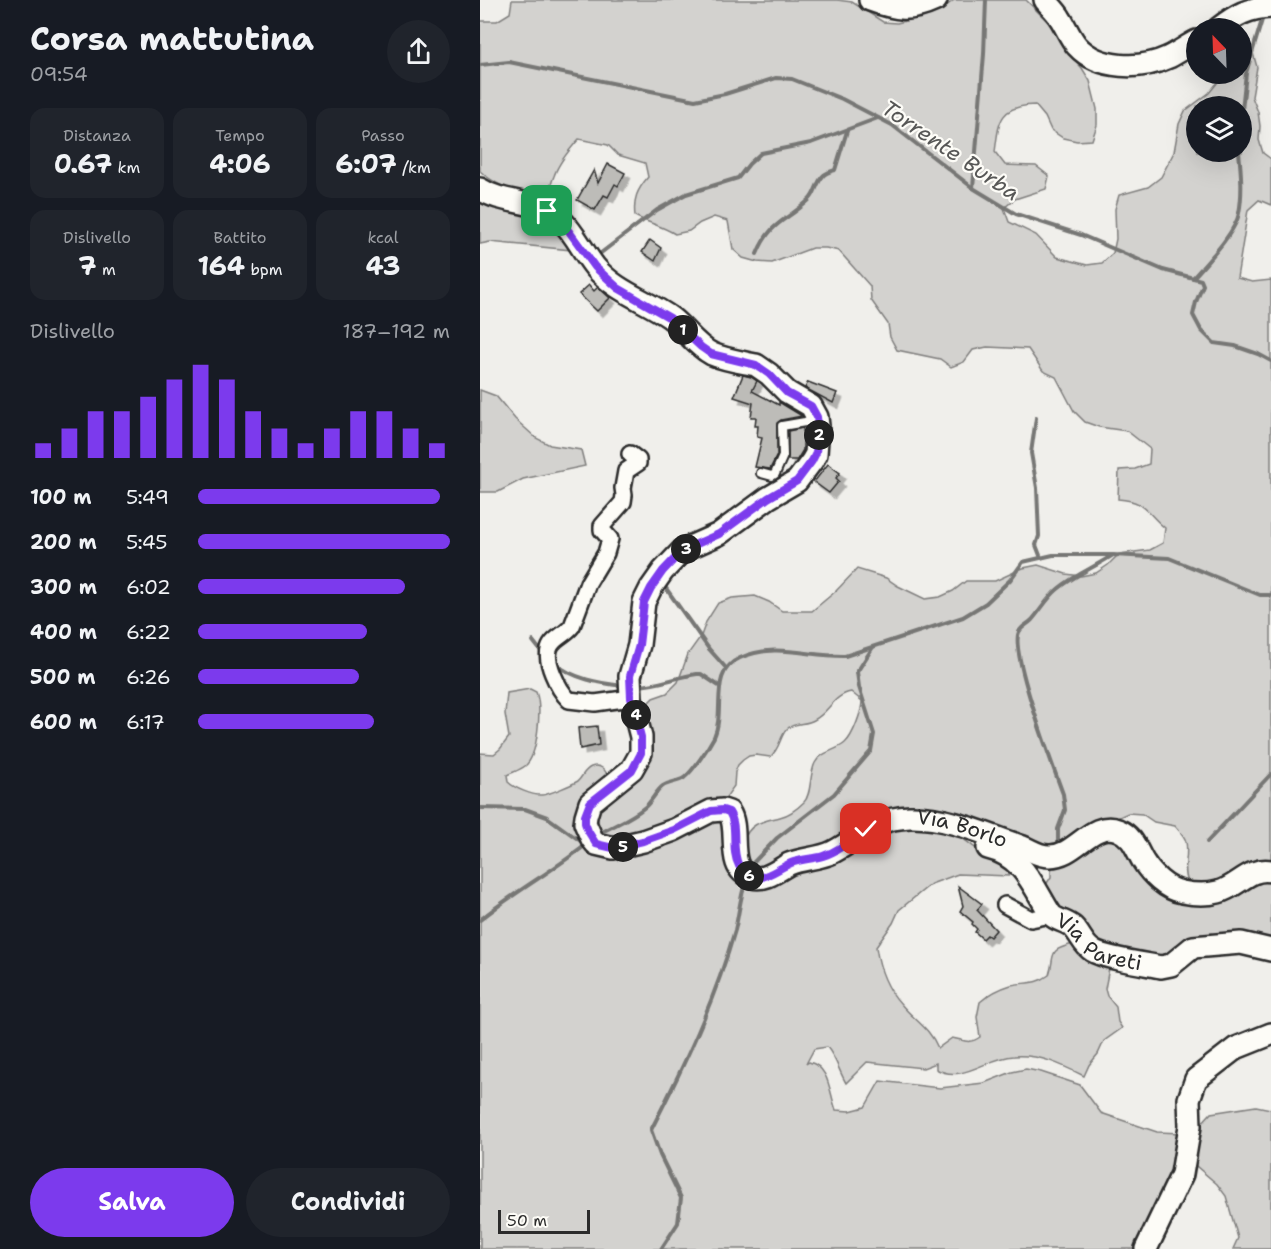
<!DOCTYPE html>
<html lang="it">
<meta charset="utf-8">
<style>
body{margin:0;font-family:"Shantell Sans",sans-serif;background:#20242c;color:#f1f3f6;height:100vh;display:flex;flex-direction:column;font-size:22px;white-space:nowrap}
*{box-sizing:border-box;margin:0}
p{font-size:20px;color:#9ea1a6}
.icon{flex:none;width:33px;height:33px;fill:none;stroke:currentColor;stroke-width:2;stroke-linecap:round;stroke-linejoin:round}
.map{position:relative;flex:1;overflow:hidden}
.drawer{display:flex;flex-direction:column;background:#171b24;width:480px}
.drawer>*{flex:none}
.needle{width:39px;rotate:337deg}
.controls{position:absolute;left:706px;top:18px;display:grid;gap:12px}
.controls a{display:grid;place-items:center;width:66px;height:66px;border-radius:50%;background:#171b24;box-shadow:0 6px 24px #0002;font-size:30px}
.scale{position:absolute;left:18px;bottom:15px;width:92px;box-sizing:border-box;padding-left:6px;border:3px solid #2b2b2b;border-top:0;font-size:16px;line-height:21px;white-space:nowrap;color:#2b2b2b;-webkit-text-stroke:4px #fdfcf7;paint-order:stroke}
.pin{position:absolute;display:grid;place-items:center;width:51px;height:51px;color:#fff;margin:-26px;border-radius:12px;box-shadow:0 3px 9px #0006}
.km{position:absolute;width:30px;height:30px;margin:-15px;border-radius:50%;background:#222;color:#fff;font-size:16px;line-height:30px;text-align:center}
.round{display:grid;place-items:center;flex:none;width:63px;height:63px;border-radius:32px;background:#20242c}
.headline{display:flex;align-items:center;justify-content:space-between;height:102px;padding:0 30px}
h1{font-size:33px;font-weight:700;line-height:45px}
.metrics{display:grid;grid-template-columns:repeat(3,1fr);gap:9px;height:102px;padding:6px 30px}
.metrics div{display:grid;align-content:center;border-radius:15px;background:#20242c;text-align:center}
.metrics b{font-size:26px;font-weight:700}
.metrics small{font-size:16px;font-weight:400}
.metrics p{font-size:16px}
.chart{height:168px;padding:12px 30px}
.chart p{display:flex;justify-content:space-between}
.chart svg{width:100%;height:108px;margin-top:6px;stroke:#7c3aed;stroke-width:6}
.button{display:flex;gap:12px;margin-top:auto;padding:12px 30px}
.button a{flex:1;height:69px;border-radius:36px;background:#7c3aed;color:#fff;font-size:24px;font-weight:700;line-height:69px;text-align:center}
.button a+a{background:#20242c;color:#f1f3f6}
ul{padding:0 30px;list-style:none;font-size:20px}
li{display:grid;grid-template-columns:96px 72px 1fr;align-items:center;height:45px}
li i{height:15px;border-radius:8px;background:#7c3aed}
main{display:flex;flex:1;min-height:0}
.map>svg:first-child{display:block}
</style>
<main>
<section class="drawer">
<div class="headline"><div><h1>Corsa mattutina</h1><p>09:54</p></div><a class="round"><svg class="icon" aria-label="share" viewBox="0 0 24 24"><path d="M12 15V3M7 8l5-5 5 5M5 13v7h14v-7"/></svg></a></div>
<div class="metrics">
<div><p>Distanza</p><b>0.67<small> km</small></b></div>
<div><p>Tempo</p><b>4:06</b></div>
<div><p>Passo</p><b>6:07<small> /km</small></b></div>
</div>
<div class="metrics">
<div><p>Dislivello</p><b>7<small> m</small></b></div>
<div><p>Battito</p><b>164<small> bpm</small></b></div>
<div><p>kcal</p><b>43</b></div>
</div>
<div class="chart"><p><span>Dislivello</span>187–192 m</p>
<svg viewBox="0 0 160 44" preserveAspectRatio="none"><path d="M5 44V38M15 44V32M25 44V25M35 44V25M45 44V19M55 44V12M65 44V6M75 44V12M85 44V25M95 44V32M105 44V38M115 44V32M125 44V25M135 44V25M145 44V32M155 44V38"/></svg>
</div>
<ul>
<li><b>100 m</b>5:49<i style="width:96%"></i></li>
<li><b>200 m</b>5:45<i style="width:100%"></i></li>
<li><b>300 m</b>6:02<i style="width:82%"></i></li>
<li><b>400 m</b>6:22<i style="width:67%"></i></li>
<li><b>500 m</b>6:26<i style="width:64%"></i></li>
<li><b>600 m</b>6:17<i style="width:70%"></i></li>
</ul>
<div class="button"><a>Salva</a><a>Condividi</a></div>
</section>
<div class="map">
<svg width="791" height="1249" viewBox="0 0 791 1249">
<defs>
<filter id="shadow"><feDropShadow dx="5.5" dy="5.5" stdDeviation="0" flood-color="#0004"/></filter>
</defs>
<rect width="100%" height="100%" fill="#f0efeb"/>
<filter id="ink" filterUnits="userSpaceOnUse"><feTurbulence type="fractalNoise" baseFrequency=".0167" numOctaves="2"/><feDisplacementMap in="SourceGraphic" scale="12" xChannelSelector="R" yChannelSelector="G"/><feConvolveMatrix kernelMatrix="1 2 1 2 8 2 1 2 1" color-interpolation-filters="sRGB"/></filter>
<g filter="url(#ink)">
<!-- green -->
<g fill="#d3d2cf" stroke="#7f7e7d" stroke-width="1.5" fill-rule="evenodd">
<path d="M 32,0 L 357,0 L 372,2 L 403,22 L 417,23 L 447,16 L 461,10 L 474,0 L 546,0 L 571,25 L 591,56 L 602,68 L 610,81 L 617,109 L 617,125 L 612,140 L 597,141 L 583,138 L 571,130 L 565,117 L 555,105 C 519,106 519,121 515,152 L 525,165 L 556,166 L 569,176 L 566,189 L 535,199 L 524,208 L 529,222 L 556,235 L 577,257 L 607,265 L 622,263 L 633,253 L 636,239 L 635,209 L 639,195 L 668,187 L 681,177 L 694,152 L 699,124 L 705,111 L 729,93 L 738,82 L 738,74 L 762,74 L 762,49 L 773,53 L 777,67 L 772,97 L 778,112 L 780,126 L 779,140 L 783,153 L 791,159 L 791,205 L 779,200 L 768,210 L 757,278 L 772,282 L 791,280 L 791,861 C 761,862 745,896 708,882 C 702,869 709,856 706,842 C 705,836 699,831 695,826 L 674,822 L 662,814 L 648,813 L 628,822 L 588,845 L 553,846 L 455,812 L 358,841 L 330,848 L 280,870 L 264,864 C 264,857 262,847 264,841 C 269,822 285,821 300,817 C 309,815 318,808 324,802 C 332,794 329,775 335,763 C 340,752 356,751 365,743 C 373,736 382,711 382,701 L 371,692 C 353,695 349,713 334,720 C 326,725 314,722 307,729 C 299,737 301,748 290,757 L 276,755 L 269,756 L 263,760 L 258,765 L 255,772 L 254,786 L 244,800 L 198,823 L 128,839 C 116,831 117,819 120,806 L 162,775 L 169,747 L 168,703 L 173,698 L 187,693 L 198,682 L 208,654 L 221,636 L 226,622 L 238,603 L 252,598 L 275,596 L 289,602 L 302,611 L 332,611 L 356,591 L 377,569 L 406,578 L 418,586 L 445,599 L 460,597 L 473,591 L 486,581 L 515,581 L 543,568 L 558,565 L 586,574 L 601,576 L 616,573 L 628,565 L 639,554 L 670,550 L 683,543 L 685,528 C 665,512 667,501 638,499 L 639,470 L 655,469 L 669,464 L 670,449 L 647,431 L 619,427 L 605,422 L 594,411 L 576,377 L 563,371 L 548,349 L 507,347 L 493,350 L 484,362 L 471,367 L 460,359 L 417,350 L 410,337 L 408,324 L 391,300 L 390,286 L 359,251 L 346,248 L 332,248 L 292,263 L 277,262 L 263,258 L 253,249 L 248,221 L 234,217 L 220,223 L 209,231 L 195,234 C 182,226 168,223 155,216 C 153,199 157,190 168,177 L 165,163 L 138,155 L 128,145 L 99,139 C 89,150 79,162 74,176 C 68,191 73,188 59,200 C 38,192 17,187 0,171 L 0,21 L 17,21 L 30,13 ZM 717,106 L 762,106 L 762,152 L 717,152 Z"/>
<path d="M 0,196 L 70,219 L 92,250 L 10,242 L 0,244 Z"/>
<path d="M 0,390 L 16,396 L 35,419 L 56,438 L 70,445 L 101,450 L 105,466 L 43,479 L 18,492 L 0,492 Z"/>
<path d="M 50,689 L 56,692 C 62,707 58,756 45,766 C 40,770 33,772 27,775 L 28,782 C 34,788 53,796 62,795 C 68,795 93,784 98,781 C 103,776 104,770 111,767 C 120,764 126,769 128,778 L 107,843 L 233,816 L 242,819 L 277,886 L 292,886 L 304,877 L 417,824 L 460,828 L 482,838 L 502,853 L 531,869 L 529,876 L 478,874 L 451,884 L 419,910 L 413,923 L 396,947 C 399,967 407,989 421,1004 C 435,1021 449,1027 458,1048 L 472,1038 C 484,1040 489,1045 500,1037 L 497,1017 L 500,1002 C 508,995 521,988 531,985 C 545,982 556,985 569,975 C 576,954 566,951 593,944 L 629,968 L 625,989 L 627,996 L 636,1007 L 638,1022 L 642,1028 L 624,1041 L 618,1054 L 609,1065 L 604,1076 C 582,1065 560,1054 534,1056 C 507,1057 483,1084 456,1069 L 456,1063 L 443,1068 L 387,1062 L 366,1083 C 359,1071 356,1058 347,1047 L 334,1049 L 326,1064 L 329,1062 C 350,1067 349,1092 356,1110 L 370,1111 L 385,1107 L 400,1081 L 460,1088 L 504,1083 L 532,1072 L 546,1069 L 561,1072 L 600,1085 L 621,1113 L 677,1132 L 701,1133 L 689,1187 L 659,1241 L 653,1249 L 0,1249 L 0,753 L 14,754 L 20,749 L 29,737 L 25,714 L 27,693 Z"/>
<path d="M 631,837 L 638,839 L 685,890 L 791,876 L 791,944 L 689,958 L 623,949 L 578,909 L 567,891 L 567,883 L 571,877 L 571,870 L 574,865 L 588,863 L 595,859 L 617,839 Z"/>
<path d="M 776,1106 L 791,1109 L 791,1249 L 753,1249 L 758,1238 L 746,1196 L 737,1184 L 716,1166 L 713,1151 L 714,1137 L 721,1124 L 731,1113 Z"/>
</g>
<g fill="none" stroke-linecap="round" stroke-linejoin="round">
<!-- stream -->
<g stroke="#777775" stroke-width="4">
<path d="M 0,65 L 29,62 L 215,100 L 245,94 L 296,78 L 312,79 L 362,99 L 412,125 L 493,188 L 536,214 L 601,235 L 683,270 L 721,280 L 723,285 L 716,302 L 713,315 L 721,330 L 734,343 L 755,346 L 778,354 L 791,361"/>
<path d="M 762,110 L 766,73 L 782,20 L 781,15"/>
<path d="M 493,188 L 504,54 L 506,0"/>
<path d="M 277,254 C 291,220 306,222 329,200 C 336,194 336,183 343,176 C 345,173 352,171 355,170 L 367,131"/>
<path d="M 117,256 L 177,210 L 206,194 L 258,178 L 269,164 L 281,153 L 331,143 L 398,118"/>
<path d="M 713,278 C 726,263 756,232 759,213 C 763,193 761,172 759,152"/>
<path d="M 556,418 L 551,453 L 557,488 L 559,536 L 556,545 L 561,558"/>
<path d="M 183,584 L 229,649 L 246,668"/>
<path d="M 53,641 L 64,655"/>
<path d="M 74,663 C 94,679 118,683 143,686"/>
<path d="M 156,686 C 177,686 196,677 217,674 L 221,674 L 239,686"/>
<path d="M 0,808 L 45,809 L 67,817 L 106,845"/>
<path d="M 117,835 C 132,826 151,819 165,807 C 172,801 176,791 183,786 C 189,782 198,782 204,778 C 214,770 228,748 234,737 C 246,711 228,672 260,658 C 295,642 329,657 365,656 L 483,617 L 506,603 L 530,580 L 543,562 L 573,555 L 633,555 L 689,558 L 780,595 L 791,595"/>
<path d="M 727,842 L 791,774"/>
<path d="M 578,846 L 578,829 L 585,810 L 583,794 C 574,769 529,651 539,632 C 542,626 547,625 552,620 C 561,610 567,598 578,589 C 594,575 615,567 633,555"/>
<path d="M 270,868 L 272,864 L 297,838 L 354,794 L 391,751 L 394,734 L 379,687 L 377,672 L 393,647"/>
<path d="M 0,920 C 34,892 73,871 107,844"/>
<path d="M 181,1249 L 198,1223 L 201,1198 L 180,1155 L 171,1130 C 204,1066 235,1000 255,930 C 259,914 260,897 266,881"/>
</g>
</g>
<!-- building -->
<g fill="#bdbcb8" stroke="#2b2b2b" stroke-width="1.5" filter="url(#shadow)">
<path d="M 128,164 L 145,173 L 138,186 L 135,184 L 128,197 L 124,195 L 115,210 L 97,200 L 114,170 L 118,183 Z"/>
<path d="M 170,240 L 181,248 L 175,261 L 162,252 Z"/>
<path d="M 109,285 L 114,291 L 118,287 L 130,298 L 117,311 L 99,294 Z"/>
<path d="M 263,375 L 271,377 L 277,381 L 272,391 L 299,405 L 299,402 L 322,416 L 301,420 L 297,423 L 297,455 L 290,469 L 275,467 L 282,438 L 277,437 L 278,426 L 275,426 L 276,417 L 271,417 L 273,403 L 254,397 Z"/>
<path d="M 328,382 L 357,393 L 353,403 L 325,388 Z"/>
<path d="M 323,428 L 323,450 L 317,460 L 308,460 L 308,431 Z"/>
<path d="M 348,464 L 360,473 L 356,478 L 359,481 L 349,493 L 334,482 Z"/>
<path d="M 117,726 L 119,745 L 100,749 L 98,728 Z"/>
<path d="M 478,886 L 502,904 L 497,910 L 516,930 L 510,937 L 507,935 L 503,939 L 495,932 L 497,929 L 492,924 L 493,922 L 480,911 L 483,906 Z"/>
</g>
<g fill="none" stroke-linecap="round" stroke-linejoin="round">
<!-- lane casing -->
<g stroke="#2b2b2b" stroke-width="12">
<path id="lane" d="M 281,473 L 292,476 L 295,474 L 303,456 L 302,426 L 325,422 L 335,418"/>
</g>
<!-- street casing -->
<g stroke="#2b2b2b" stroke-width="20">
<g id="street">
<path d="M 150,454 L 158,460 L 158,463 L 146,471 L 143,488 L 144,495 L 143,502 L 122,526 L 122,530 L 130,539 L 126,553 L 108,583 L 92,626 C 86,634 76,637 71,645 C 62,659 79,690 89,700 L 115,703 L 151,698"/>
<path d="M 525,905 L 551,919 L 571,915"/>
</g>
</g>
<!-- secondary casing -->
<g stroke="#2b2b2b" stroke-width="26">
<g id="secondary">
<path d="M 390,0 C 417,10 430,12 456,0"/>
<path d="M 565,0 C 570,6 576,11 580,18 C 586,27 590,38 597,46 C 619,70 661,70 689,57 C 699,52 707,46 717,41"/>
<path d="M 739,28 C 756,15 768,8 791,7"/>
<path id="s1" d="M 0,189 C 24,205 58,199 80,219 C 95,233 103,252 115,267 C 136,292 166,300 191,318 C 205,329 216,346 232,354 C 246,360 262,362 276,365 L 289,374 L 307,392 L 331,406 L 337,417 L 338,426 L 336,454 L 332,461 L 317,481 L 288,498 L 239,534 L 203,550 L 183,571 L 171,588 L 164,602 L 159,645 L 150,676 L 151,698 L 161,737 L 161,753 L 152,769 L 110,803 L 106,816 L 105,823 L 112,839 L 116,844 L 133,848 L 163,841 L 194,830 L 231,811 L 243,810 L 249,812 C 261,830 244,869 272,877 C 286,881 298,870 309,864 C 323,858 339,859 353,852 C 384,836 390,819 430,817 C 465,816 506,834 540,846 C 550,849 557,856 569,856 C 596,857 611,820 638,830 C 653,836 656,849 663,861 C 671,874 686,889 702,892 C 712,894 727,895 738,892 C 758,887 769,867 791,871"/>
<path id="s2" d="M 508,848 C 543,856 553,886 570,913 C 574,920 587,921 593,927 C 601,935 603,945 613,951 C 624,958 666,964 681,967 L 691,965 L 713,947 L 761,943 L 791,950"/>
<path d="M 666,1249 L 702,1174 L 710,1126 L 709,1099 L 716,1079 L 756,1048 L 791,1034"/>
</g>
</g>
<!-- lane -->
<use href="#lane" stroke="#fdfcf7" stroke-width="8"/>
<!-- street -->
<use href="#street" stroke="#fdfcf7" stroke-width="15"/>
<!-- secondary -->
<use href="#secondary" stroke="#fdfcf7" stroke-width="21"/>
</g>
</g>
<g fill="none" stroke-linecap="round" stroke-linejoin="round" filter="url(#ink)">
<!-- route casing -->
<g stroke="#fff" stroke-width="12">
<path id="route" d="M 67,211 L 80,219 L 115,267 L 138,288 L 190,318 L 221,347 L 231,354 L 276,365 L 289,374 L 307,393 L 331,406 L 337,417 L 338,426 L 336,453 L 332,461 L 317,481 L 288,498 L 239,534 L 203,550 L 183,571 L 171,588 L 164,602 L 159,645 L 150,676 L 151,698 L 161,737 L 161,753 L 152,770 L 110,803 L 105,816 L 105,823 L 108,831 L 116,844 L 133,848 L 163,841 L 194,830 L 231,811 L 243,810 L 249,812 C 259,828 250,849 259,866 C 274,891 294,870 311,863 C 321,859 333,859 343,856 C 359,851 372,839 386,829"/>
</g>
<!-- route -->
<use href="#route" stroke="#7c3aed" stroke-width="8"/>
</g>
<g text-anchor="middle" stroke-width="4.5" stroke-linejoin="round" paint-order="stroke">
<!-- street labels -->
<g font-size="21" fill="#2b2b2b" stroke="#fdfcf7">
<text dy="7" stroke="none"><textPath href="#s1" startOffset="1400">Via Borlo</textPath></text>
<text dy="7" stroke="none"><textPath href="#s2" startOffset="152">Via Pareti</textPath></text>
</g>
<!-- water labels -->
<g font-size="22" font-style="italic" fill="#575756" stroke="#fdfcf7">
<text transform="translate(471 150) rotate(34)" y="8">Torrente Burba</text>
</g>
</g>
</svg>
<div class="controls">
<a><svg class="needle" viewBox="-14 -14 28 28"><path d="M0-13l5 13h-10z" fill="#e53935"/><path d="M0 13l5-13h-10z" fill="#9ea1a6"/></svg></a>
<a><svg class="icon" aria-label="layers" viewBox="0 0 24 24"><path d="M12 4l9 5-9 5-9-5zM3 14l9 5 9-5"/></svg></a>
</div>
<div class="scale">50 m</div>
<div class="pin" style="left:67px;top:211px;background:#1e9e55"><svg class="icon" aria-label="arrive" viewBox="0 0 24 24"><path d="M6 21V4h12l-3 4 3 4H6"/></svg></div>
<div class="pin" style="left:386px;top:829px;background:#d93025"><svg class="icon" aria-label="check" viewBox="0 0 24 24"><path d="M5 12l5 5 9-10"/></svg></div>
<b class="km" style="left:203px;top:330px">1</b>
<b class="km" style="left:339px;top:435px">2</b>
<b class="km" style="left:206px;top:549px">3</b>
<b class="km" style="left:156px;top:715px">4</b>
<b class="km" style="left:143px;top:847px">5</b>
<b class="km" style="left:269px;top:876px">6</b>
</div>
</main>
